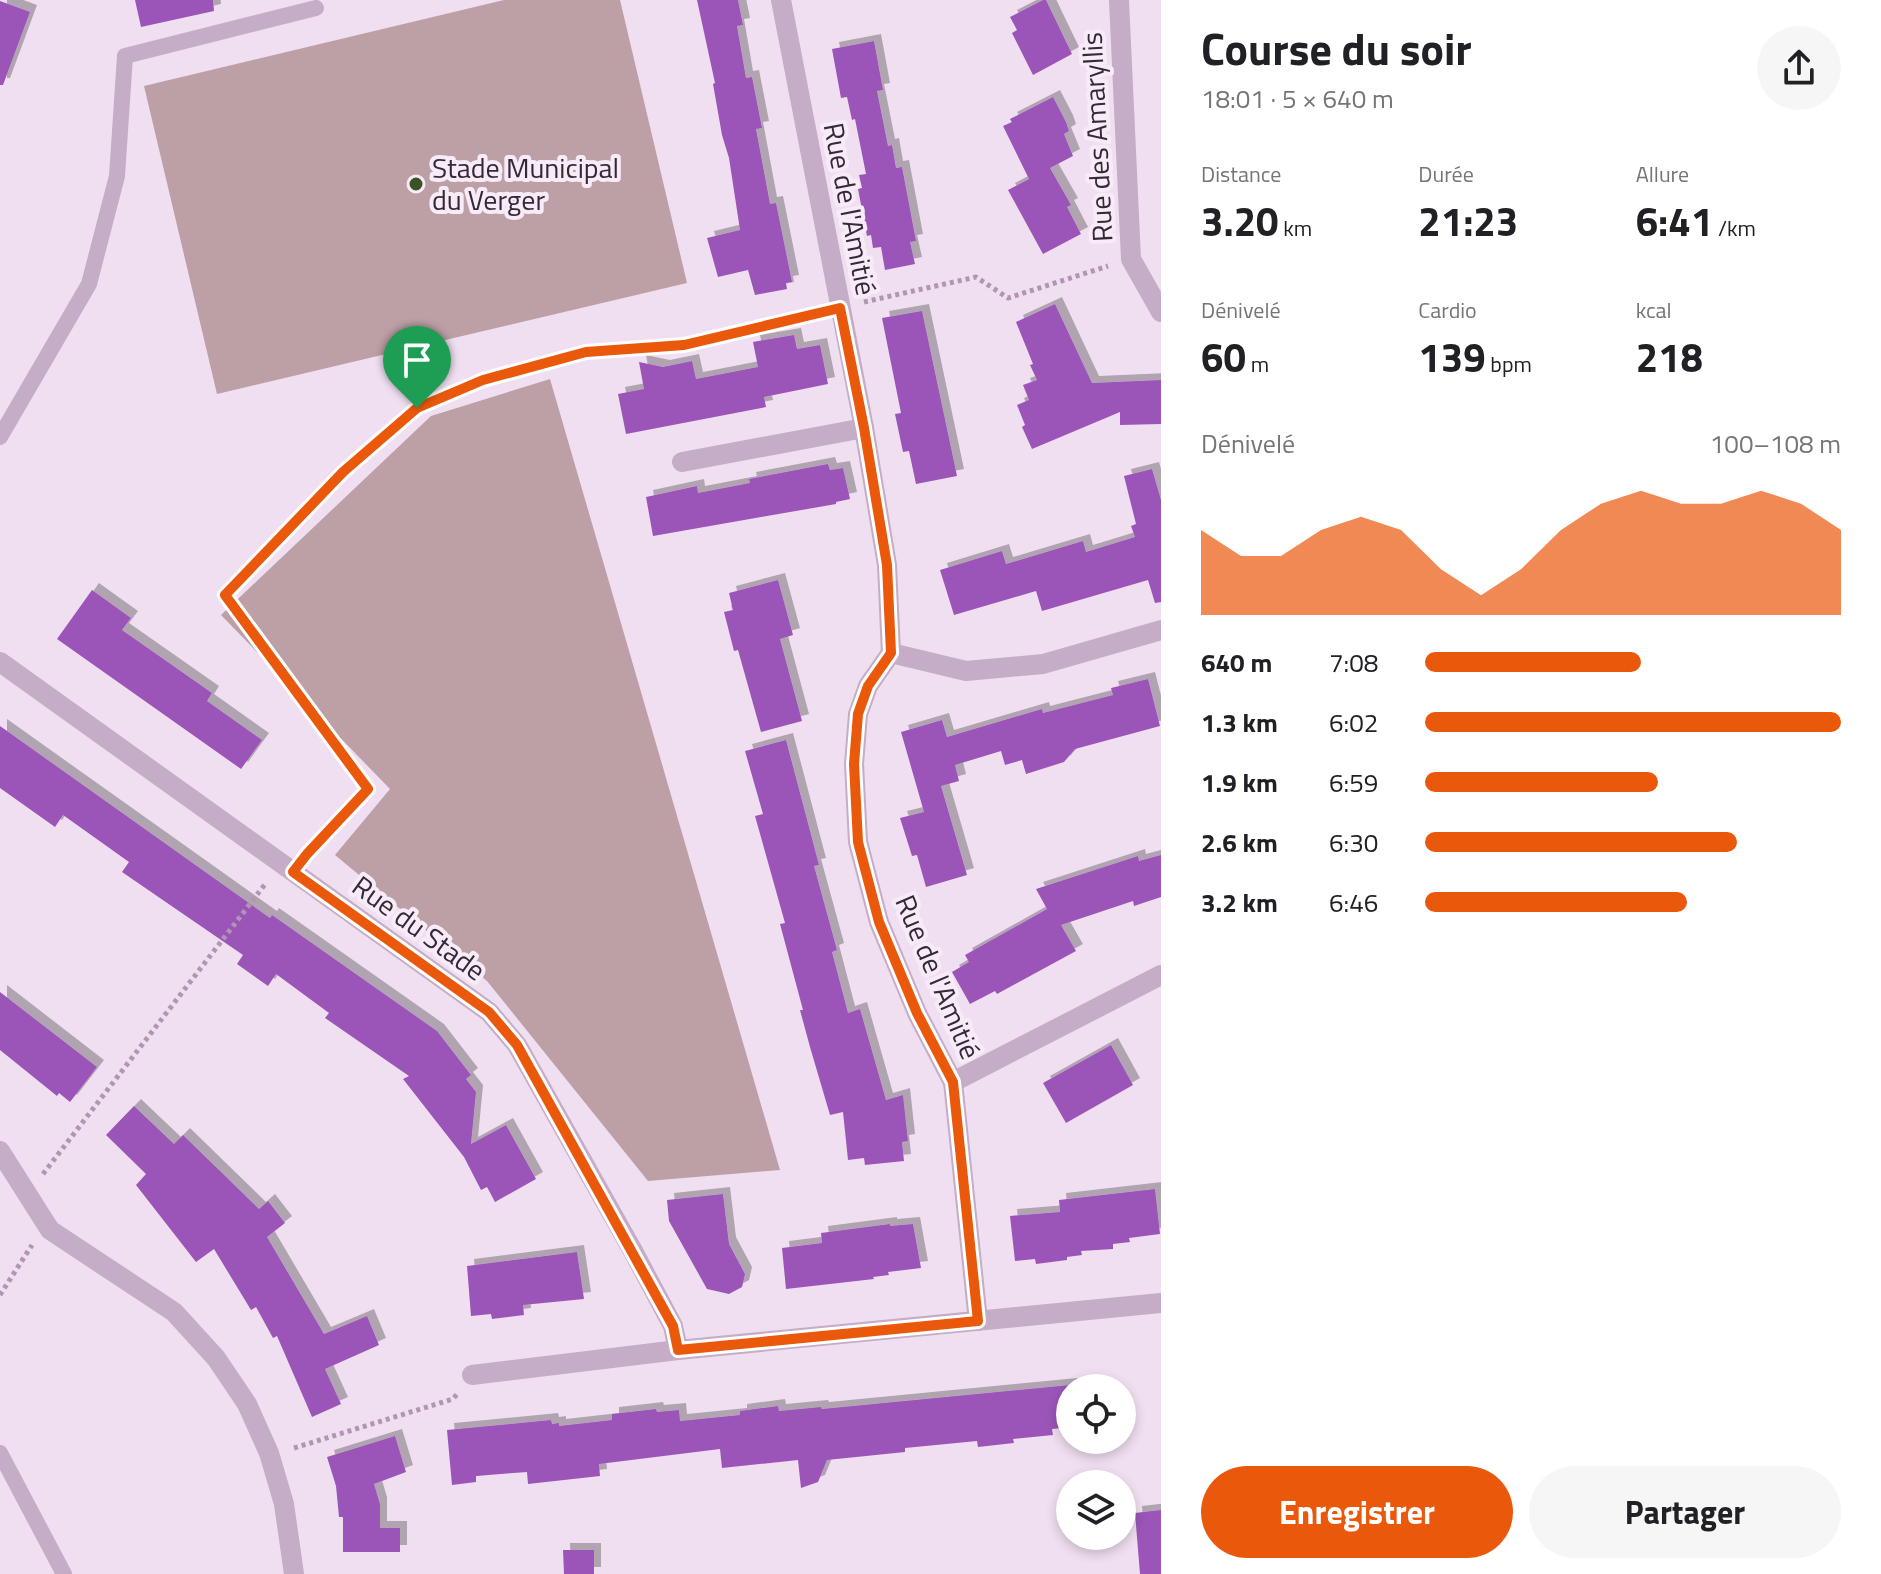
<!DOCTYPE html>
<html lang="fr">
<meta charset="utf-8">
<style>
body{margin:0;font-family:"Titillium Web",sans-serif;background:#f6f6f6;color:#202124;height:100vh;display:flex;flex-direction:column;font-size:30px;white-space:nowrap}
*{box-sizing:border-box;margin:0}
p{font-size:26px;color:#757577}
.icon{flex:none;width:44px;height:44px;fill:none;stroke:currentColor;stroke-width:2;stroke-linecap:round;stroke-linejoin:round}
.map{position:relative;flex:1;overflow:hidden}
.drawer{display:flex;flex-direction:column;background:#fff;width:720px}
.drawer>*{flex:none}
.tools{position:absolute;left:1056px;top:1374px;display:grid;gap:16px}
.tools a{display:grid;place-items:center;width:80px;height:80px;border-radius:50%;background:#fff;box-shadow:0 4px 12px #0003;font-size:40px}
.pin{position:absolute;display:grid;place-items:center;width:68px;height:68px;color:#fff;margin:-82px -34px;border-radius:50% 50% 50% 0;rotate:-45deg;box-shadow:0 0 8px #0007}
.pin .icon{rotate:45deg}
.round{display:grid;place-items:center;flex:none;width:84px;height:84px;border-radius:42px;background:#f6f6f6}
.headline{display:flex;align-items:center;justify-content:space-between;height:136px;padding:0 40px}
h1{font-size:44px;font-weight:700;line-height:60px}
.stats{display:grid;grid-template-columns:repeat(3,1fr);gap:12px;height:136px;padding:8px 40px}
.stats div{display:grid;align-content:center}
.stats b{font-size:40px;font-weight:700}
.stats small{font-size:22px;font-weight:400}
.stats p{font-size:22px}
.chart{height:224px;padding:16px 40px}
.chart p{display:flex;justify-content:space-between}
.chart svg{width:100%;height:144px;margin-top:8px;fill:#ea580c;opacity:.7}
.button{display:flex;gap:16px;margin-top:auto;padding:16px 40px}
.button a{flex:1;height:92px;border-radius:48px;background:#ea580c;color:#fff;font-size:32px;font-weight:700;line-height:92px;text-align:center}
.button a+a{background:#f6f6f6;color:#202124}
ul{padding:0 40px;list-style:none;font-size:26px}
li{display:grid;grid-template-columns:128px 96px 1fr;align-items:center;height:60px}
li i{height:20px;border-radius:10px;background:#ea580c}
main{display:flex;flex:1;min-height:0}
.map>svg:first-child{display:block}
</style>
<main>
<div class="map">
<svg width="1161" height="1574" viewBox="0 0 1161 1574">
<defs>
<filter id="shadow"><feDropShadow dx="7" dy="-7" stdDeviation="0" flood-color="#0004"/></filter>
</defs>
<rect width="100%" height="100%" fill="#f0dff0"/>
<!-- green -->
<g fill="#bda0a6">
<path d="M 504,0 L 620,0 L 687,283 L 217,394 L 144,86 Z"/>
<path d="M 550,379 L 780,1170 L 648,1181 L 487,981 L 335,855 L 390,789 L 221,615 L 431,416 Z"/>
</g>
<!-- building -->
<g fill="#9b54b9" filter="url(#shadow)">
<path d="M 135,0 L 213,0 L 214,11 L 141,27 Z"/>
<path d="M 697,0 L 738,0 L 743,25 L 737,26 L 746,78 L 752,77 L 762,128 L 756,129 L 770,204 L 776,203 L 792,282 L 786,283 L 787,289 L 755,295 L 748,270 L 718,277 L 707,238 L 740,230 L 729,158 L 722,135 L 713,84 L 715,83 Z"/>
<path d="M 1043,0 L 1046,0 L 1072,54 L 1033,75 L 1012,33 L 1017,30 L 1010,17 Z"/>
<path d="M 0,1 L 30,12 L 3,85 L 0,85 Z"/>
<path d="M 874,41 L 883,90 L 877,91 L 888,146 L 892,145 L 896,168 L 902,167 L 916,241 L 910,242 L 915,264 L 885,270 L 881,247 L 873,248 L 871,235 L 867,236 L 858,189 L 862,188 L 859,175 L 866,174 L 855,119 L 852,120 L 847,97 L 841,98 L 832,49 Z"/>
<path d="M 1053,97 L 1066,122 L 1069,131 L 1064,134 L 1073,156 L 1050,168 L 1071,205 L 1067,207 L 1081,234 L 1043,254 L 1008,190 L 1029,179 L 1003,126 L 1012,122 L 1010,119 Z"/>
<path d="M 1055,304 L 1092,383 L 1161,380 L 1161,424 L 1120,425 L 1120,412 L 1032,449 L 1022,427 L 1025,425 L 1017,405 L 1029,400 L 1023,385 L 1037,380 L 1030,365 L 1033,364 L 1016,322 Z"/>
<path d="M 922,311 L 957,476 L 916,484 L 909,451 L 903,452 L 895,414 L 901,413 L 882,318 Z"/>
<path d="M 794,335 L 797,349 L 820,345 L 828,384 L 764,397 L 766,407 L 626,434 L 618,394 L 644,389 L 639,362 L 663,367 L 692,361 L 696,379 L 758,367 L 753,342 Z"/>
<path d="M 828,464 L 830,470 L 843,468 L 850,499 L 836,502 L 836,504 L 653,536 L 646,497 L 697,486 L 698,493 L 750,483 L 749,479 Z"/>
<path d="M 1152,469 L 1161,500 L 1161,602 L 1155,603 L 1148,580 L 1042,611 L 1036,591 L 954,615 L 940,570 L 1002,551 L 1006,564 L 1083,541 L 1086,552 L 1135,537 L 1131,526 L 1136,524 L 1124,476 Z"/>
<path d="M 778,580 L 793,635 L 780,639 L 802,721 L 761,732 L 738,650 L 734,651 L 724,612 L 733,610 L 729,593 Z"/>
<path d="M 92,590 L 131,618 L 122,630 L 212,693 L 207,701 L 262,740 L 241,769 L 57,639 Z"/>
<path d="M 1148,679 L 1160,726 L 1075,749 L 1064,762 L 1026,774 L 1022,760 L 1005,765 L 1001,751 L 955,765 L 959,781 L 941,786 L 967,875 L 926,887 L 917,855 L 912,856 L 900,818 L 924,812 L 901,732 L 942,720 L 947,737 L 1042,709 L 1043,713 L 1113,695 L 1111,688 Z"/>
<path d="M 0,726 L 270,918 L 272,915 L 437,1031 L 471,1075 L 466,1079 L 476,1092 L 471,1144 L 506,1125 L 536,1179 L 495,1202 L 487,1187 L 481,1190 L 464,1157 L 403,1079 L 409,1076 L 325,1018 L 329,1013 L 276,974 L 268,986 L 237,964 L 243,955 L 122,872 L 129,862 L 63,815 L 55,827 L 0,788 Z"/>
<path d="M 786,740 L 819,865 L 814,866 L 837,950 L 832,952 L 848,1013 L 860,1009 L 886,1100 L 903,1095 L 908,1141 L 902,1142 L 904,1161 L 865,1165 L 864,1158 L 848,1160 L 843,1112 L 830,1115 L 810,1047 L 800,1010 L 803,1010 L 780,924 L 785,923 L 755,816 L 763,814 L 745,751 Z"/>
<path d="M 1161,855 L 1161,897 L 1134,906 L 1133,901 L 1061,925 L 1076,951 L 997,994 L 995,991 L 970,1004 L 952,972 L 969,962 L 965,955 L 1047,909 L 1036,889 L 1138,856 L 1139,861 Z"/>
<path d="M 0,992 L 97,1067 L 70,1102 L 59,1093 L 57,1096 L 0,1050 Z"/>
<path d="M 1111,1045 L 1133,1085 L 1066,1123 L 1043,1083 Z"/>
<path d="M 134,1106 L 174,1144 L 183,1135 L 259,1209 L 268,1201 L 285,1223 L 267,1237 L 324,1334 L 367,1316 L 379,1345 L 325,1369 L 341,1404 L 312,1417 L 277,1336 L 273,1338 L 256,1307 L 251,1310 L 214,1249 L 196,1262 L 136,1185 L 146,1174 L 106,1135 Z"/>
<path d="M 1155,1189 L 1160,1234 L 1129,1238 L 1130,1242 L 1113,1244 L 1113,1249 L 1081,1251 L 1082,1255 L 1067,1257 L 1067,1260 L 1036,1264 L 1035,1259 L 1015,1261 L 1010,1216 L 1060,1212 L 1059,1200 Z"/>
<path d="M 723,1194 L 729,1244 L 745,1274 L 742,1287 L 729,1294 L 707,1289 L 669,1221 L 667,1200 Z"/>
<path d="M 890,1224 L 890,1226 L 913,1224 L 921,1268 L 888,1272 L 889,1275 L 873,1277 L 874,1279 L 786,1289 L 782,1248 L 822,1243 L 821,1233 Z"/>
<path d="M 577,1252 L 584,1299 L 523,1305 L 524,1315 L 492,1319 L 491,1314 L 471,1316 L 467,1266 Z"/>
<path d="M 1070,1385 L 1070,1427 L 1052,1429 L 1053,1435 L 1013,1439 L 1014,1443 L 978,1447 L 977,1441 L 905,1448 L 905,1452 L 827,1460 L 818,1482 L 801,1488 L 798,1460 L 722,1468 L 720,1449 L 599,1464 L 600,1476 L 528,1484 L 527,1472 L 476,1476 L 476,1482 L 452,1485 L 447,1430 L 551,1420 L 552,1424 L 559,1423 L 559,1426 L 612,1420 L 612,1414 L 656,1409 L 657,1412 L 679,1410 L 680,1421 L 740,1415 L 740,1411 L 778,1406 L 779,1411 L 821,1407 L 822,1409 Z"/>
<path d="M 395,1436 L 406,1472 L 374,1484 L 380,1504 L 380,1528 L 400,1528 L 400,1552 L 343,1552 L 343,1517 L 339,1517 L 336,1486 L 327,1457 Z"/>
<path d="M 1161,1510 L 1161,1574 L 1140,1574 L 1135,1513 Z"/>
<path d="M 563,1550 L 594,1550 L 594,1574 L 564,1574 Z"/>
</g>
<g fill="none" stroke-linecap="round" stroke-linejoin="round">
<!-- path -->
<g stroke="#b096b2" stroke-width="5" stroke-dasharray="4 4" stroke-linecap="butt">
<path d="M 864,302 L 976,277 L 1008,298 L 1108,266"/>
<path d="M 308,853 L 368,789 L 225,595 L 343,472 L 417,408 L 483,380 L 586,352 L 684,345 L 816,313"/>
<path d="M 43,1174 L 266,883"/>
<path d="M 0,1295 L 32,1245"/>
<path d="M 294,1448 L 453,1399 L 458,1393"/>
</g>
<!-- service -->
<g stroke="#c5acc7" stroke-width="16">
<path d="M 0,437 L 89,284 L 117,176 L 125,56 L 316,8"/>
<path d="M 0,1453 L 64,1574"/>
</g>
<!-- minor -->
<g stroke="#c5acc7" stroke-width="20">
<path d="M 781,0 L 864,428 L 887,565 L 891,653 L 868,686 L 858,714 L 854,764 L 858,842 L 879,922 L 917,1013 L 953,1082 L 978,1321"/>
<path d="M 1119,0 L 1131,259 L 1161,312"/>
<path d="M 682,462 L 864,428"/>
<path d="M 891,653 L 966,671 L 1043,664 L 1161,630"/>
<path d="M 0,662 L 489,1012 L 517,1045 L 633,1251 L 673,1326 L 678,1350"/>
<path d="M 953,1082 L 1161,975"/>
<path d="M 0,1151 L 50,1230 L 174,1312 L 216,1358 L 247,1404 L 269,1453 L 284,1504 L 294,1574"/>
<path d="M 472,1375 L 678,1350 L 1161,1303"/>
</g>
</g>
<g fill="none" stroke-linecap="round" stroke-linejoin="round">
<!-- route casing -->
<g stroke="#fff" stroke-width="16">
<path id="route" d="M 840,308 L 864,428 L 887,565 L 891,653 L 868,686 L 858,714 L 854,764 L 858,842 L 879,922 L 917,1013 L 953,1082 L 978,1321 L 678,1350 L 673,1326 L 517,1045 L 489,1012 L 293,872 L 307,854 L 368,789 L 225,595 L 343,472 L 417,408 L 483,380 L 586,352 L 684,345 Z"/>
</g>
<!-- route -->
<use href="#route" stroke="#ea580c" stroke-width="10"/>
</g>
<!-- markers -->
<circle fill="#3a5324" stroke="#f8ebf8" stroke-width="3" cx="416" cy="184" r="8"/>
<g text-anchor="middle" stroke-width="8" stroke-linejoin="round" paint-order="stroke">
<!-- street labels -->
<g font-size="28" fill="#332a36" stroke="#f8ebf8">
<text transform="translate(1097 137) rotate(-93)" y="10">Rue des Amaryllis</text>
<text transform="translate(850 209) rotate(79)" y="10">Rue de l'Amitié</text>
<text transform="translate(419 928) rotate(36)" y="10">Rue du Stade</text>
<text transform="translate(938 977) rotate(67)" y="10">Rue de l'Amitié</text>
</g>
<!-- poi labels -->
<g font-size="28" fill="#332a36" stroke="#f8ebf8" text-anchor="start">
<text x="432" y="178">Stade Municipal<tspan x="432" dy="32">du Verger</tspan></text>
</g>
</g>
</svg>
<div class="tools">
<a><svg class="icon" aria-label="locate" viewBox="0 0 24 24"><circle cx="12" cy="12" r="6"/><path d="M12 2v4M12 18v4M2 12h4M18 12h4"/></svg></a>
<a><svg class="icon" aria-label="layers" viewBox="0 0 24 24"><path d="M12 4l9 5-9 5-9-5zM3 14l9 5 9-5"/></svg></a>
</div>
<div class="pin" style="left:417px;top:408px;background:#1e9e55"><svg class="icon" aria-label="arrive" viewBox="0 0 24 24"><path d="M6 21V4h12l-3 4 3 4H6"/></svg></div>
</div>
<section class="drawer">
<div class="headline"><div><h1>Course du soir</h1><p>18:01 · 5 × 640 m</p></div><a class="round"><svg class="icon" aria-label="share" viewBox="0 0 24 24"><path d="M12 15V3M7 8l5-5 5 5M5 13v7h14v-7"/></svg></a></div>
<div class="stats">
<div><p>Distance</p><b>3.20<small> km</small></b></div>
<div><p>Durée</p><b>21:23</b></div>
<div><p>Allure</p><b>6:41<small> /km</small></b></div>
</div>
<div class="stats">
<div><p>Dénivelé</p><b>60<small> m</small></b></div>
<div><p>Cardio</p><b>139<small> bpm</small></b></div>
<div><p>kcal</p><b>218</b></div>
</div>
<div class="chart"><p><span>Dénivelé</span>100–108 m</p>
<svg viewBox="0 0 160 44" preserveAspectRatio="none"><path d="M0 44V18L10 26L20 26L30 18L40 14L50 18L60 30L70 38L80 30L90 18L100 10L110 6L120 10L130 10L140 6L150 10L160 18V44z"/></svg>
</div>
<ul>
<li><b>640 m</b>7:08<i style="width:52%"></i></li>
<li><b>1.3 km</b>6:02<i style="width:100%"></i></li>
<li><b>1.9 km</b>6:59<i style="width:56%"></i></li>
<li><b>2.6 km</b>6:30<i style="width:75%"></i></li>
<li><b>3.2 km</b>6:46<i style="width:63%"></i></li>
</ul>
<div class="button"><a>Enregistrer</a><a>Partager</a></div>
</section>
</main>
